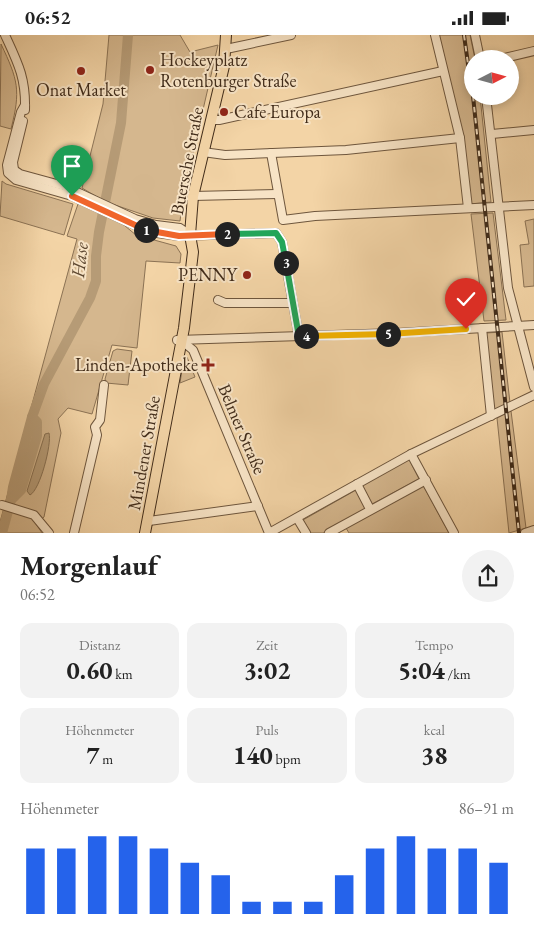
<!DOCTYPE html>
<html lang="de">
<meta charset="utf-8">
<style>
body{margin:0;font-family:"EB Garamond",serif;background:#f2f2f2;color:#222;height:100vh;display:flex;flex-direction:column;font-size:19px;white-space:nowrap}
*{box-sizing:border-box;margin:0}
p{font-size:16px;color:#767676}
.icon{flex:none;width:28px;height:28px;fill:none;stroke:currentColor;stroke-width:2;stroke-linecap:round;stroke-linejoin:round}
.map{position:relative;height:498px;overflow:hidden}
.side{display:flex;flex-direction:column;background:#fff;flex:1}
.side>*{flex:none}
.needle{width:32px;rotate:84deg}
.fabs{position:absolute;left:464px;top:15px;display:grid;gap:10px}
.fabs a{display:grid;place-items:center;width:55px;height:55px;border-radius:50%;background:#fff;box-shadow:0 2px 8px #0003;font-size:25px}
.pin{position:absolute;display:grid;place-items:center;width:42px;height:42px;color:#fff;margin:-51px -21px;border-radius:50% 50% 50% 0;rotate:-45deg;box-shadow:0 0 5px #0007}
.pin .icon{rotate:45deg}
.km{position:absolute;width:25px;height:25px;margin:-12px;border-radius:50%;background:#222;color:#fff;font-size:14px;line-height:25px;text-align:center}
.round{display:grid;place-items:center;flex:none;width:52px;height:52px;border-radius:26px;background:#f2f2f2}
.head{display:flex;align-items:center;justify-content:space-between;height:85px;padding:0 20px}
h1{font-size:28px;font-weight:700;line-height:38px}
.stats{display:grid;grid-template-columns:repeat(3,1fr);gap:8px;height:85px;padding:5px 20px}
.stats div{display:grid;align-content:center;border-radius:12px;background:#f2f2f2;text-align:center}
.stats b{font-size:25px;font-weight:700}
.stats small{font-size:14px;font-weight:400}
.stats p{font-size:14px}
.chart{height:140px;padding:10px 20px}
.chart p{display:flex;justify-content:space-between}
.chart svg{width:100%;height:90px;margin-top:5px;stroke:#2563eb;stroke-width:6}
.status{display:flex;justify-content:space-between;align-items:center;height:35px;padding:0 25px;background:#fff;direction:ltr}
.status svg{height:14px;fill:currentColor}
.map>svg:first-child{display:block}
</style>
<div class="status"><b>06:52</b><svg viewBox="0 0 49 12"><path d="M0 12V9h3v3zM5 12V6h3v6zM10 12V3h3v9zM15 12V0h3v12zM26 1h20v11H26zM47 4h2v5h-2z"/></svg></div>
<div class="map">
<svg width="534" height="498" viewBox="0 0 534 498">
<rect width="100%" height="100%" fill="#f3d4a6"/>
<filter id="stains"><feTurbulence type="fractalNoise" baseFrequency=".004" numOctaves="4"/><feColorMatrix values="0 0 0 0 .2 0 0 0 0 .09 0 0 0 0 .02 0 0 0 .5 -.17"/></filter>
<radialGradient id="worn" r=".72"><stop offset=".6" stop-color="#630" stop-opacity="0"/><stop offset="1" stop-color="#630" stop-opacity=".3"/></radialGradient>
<!-- green -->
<g fill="#d5b78e" stroke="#8b7254">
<path d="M 109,0 L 180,0 L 190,17 L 218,10 L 183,161 L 180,186 L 153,183 L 115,170 L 113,175 L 176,195 L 176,197 L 119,186 L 136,200 L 176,211 L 181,219 L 180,228 L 146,226 L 137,313 L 112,310 L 92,379 L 68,373 L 58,384 L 61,398 L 44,482 L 36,489 L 42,498 L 0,498 L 0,487 L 77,204 L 67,201 L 78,169 L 89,172 L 99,163 L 82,153 L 103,69 Z"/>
<path d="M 439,0 L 470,0 L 475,24 L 472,24 L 472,61 L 480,61 L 491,167 L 470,169 Z"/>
<path d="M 1,9 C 18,45 21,55 11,94 L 0,91 Z"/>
<path d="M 2,146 L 6,149 L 73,169 L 64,200 L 0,181 Z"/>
<path d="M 493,178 L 506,285 L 484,286 L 471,179 Z"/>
<path d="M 534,184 L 534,251 L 524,252 L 520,210 L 529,209 L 525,186 Z"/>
<path d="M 502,297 L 510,368 L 494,375 L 486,298 Z"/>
<path d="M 117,314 L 132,316 L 128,350 L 106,348 L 105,344 L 113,316 Z"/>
<path d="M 184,322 L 187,322 L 195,342 L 180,348 Z"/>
<path d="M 511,376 L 526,493 L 509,498 L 497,383 Z"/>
<path d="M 409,424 L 419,444 L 372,469 L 362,450 Z"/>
<path d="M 423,450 L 449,498 L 349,498 L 346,493 Z"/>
<path d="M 356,455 L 366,473 L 323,498 L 311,498 L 303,485 Z"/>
</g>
<!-- water -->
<path fill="#b69b76" stroke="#876f51" d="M 49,398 C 52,409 40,455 30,460 L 27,456 L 45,399 Z"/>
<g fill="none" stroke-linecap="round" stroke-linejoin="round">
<!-- river -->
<g stroke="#b69b76" stroke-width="10">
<path d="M 11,465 L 13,452 L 32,382"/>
<path d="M 2,498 L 11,465 L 21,455 L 37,401 L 37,387 L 32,382 L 44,349 L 90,263 L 96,246 L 96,221 L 99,197 L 121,88 L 128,0"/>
</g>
<!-- minor casing -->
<g stroke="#6e563d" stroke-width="10">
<g id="minor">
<path d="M 5,0 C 18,28 26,43 25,75"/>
<path d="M 435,0 L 460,103 L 468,173"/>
<path d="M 475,0 L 480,24"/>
<path d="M 226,14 L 291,0"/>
<path d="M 500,24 L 534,16"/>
<path d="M 486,61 L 508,253 L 534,352"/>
<path d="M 25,70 L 21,77 L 7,130 L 8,138 L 16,145 L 72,161 L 150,197 L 179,201 L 276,198 L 282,207 L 299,302"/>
<path d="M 211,85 L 219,85 L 443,36"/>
<path d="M 492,99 L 534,95"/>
<path d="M 203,117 L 225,120 L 346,115 L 460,103"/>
<path d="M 271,118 L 283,185 L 315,181 L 534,170"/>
<path d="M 14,135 L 20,139 L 64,151 L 135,184 L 156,190 L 180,193 L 190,200"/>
<path d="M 14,135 L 13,127 L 23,86"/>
<path d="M 193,161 L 277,159"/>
<path d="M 218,265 L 225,268 L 293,268"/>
<path d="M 482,293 L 491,381"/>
<path d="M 177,305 L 397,298 L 534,290"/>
<path d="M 182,306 L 193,315 L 269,498"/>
<path d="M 411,419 L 454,498"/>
<path d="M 357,449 L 370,474"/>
<path d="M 2,470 L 34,480 L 49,498"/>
<path d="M 297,483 L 306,498"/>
<path d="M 149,486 L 258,471"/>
<path d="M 74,498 L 97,400 L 95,392 L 100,385 L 104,350"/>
<path d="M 269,498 L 411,419 L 534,360"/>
<path d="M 329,498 L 426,445"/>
<path d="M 525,498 L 534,495"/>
</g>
</g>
<!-- major casing -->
<g stroke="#412c1a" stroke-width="12">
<path id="major" d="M 145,498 L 184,293 L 193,217 L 190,200 L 193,161 L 224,31 L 226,0"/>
</g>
<!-- minor -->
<use href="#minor" stroke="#f7e3c5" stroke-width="8"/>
<!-- major -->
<use href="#major" stroke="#f3d4a6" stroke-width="10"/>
<!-- rail casing -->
<g stroke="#412c1a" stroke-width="4">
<g id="rail">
<path d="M 464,0 L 472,58"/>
<path d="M 473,61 L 519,498"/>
</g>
</g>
<!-- rail -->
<use href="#rail" stroke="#f7e3c5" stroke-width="2" stroke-dasharray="5.5" stroke-linecap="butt"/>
</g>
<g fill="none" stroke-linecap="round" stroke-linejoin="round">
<!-- split-1 casing -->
<g stroke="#fff" stroke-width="10">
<path id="split-1" d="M 72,161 L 146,195"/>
</g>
<!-- split-2 casing -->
<g stroke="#fff" stroke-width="10">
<path id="split-2" d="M 146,195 L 179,201 L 227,199"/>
</g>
<!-- split-3 casing -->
<g stroke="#fff" stroke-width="10">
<path id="split-3" d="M 227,199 L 276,198 L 282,207 L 286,228"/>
</g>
<!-- split-4 casing -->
<g stroke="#fff" stroke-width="10">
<path id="split-4" d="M 286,228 L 299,302 L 306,301"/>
</g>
<!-- split-5 casing -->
<g stroke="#fff" stroke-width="10">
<path id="split-5" d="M 306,301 L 388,299"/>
</g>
<!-- split-6 casing -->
<g stroke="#fff" stroke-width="10">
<path id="split-6" d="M 388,299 L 466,294"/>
</g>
<!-- split-1 -->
<use href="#split-1" stroke="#f0652b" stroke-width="6"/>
<!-- split-2 -->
<use href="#split-2" stroke="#f0652b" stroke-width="6"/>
<!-- split-3 -->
<use href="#split-3" stroke="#22a559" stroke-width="6"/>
<!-- split-4 -->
<use href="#split-4" stroke="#22a559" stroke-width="6"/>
<!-- split-5 -->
<use href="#split-5" stroke="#f5b400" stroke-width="6"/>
<!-- split-6 -->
<use href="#split-6" stroke="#f5b400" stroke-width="6"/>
</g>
<!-- markers -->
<g fill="#8f2418" stroke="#f7e3c5" stroke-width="2">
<circle cx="150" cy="35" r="5"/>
<circle cx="81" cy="36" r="5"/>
<circle cx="224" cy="77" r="5"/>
<circle cx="247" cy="240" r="5"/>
<path d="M205.5 322.5h5v5h5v5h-5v5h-5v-5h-5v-5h5z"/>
</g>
<g text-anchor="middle" stroke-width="4" stroke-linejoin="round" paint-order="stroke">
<!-- poi labels -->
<g font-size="18" fill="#412c1a" stroke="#f7e3c5" text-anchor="start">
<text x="160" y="31">Hockeyplatz<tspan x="160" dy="21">Rotenburger Straße</tspan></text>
<text x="81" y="61" text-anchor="middle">Onat Market</text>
<text x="234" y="83">Cafe Europa</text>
<text x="237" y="246" text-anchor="end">PENNY</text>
<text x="198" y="336" text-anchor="end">Linden-Apotheke</text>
</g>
<!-- street labels -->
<g font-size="18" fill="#412c1a" stroke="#f7e3c5">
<text transform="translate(187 126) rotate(-79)" y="6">Buersche Straße</text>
<text transform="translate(242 394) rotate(67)" y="6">Belmer Straße</text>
<text transform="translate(144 418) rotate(-80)" y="6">Mindener Straße</text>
</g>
<!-- water labels -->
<g font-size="19" font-style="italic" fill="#5e4831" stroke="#f7e3c5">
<text transform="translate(79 225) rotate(-84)" y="7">Hase</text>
</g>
</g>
<rect width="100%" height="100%" filter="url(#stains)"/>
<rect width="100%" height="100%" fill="url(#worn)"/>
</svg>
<div class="fabs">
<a><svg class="needle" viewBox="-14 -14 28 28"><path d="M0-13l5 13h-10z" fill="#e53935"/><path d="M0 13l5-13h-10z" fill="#767676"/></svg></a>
</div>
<div class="pin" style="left:72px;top:161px;background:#1e9e55"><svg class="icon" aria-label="arrive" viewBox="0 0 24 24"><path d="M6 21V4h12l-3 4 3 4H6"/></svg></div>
<div class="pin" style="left:466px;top:294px;background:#d93025"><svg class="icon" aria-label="check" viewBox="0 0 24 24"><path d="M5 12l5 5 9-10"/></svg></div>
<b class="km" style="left:146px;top:195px">1</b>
<b class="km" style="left:227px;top:199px">2</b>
<b class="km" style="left:286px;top:228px">3</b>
<b class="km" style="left:306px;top:301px">4</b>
<b class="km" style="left:388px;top:299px">5</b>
</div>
<section class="side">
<div class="head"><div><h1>Morgenlauf</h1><p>06:52</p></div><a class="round"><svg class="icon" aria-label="share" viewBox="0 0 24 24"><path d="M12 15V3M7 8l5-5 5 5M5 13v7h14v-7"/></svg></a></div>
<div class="stats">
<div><p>Distanz</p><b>0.60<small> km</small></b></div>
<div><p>Zeit</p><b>3:02</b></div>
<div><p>Tempo</p><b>5:04<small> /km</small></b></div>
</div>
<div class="stats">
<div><p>Höhenmeter</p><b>7<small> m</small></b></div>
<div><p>Puls</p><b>140<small> bpm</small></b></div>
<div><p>kcal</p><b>38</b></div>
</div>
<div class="chart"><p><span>Höhenmeter</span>86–91 m</p>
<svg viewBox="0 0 160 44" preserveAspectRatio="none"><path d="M5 44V12M15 44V12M25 44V6M35 44V6M45 44V12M55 44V19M65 44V25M75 44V38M85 44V38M95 44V38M105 44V25M115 44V12M125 44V6M135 44V12M145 44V12M155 44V19"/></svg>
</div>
</section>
